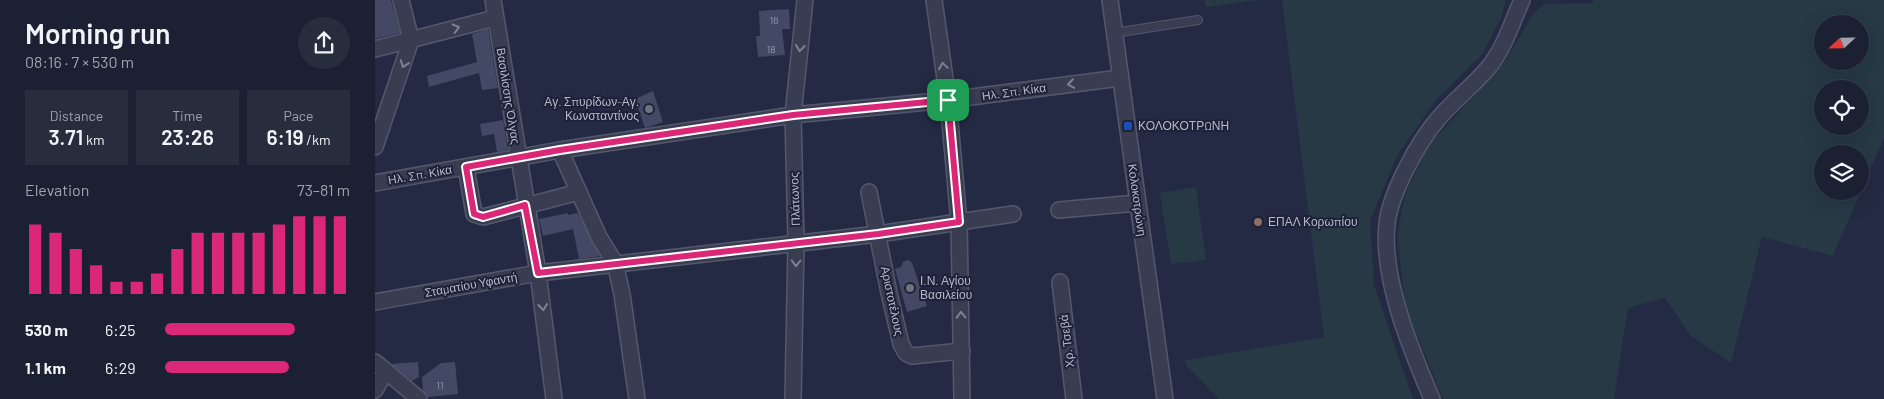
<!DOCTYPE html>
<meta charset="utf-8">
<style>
body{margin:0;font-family:Barlow,sans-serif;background:#282d3e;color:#f1f3f6;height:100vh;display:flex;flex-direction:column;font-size:19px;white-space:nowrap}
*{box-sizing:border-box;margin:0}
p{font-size:16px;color:#a0a3ac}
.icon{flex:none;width:28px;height:28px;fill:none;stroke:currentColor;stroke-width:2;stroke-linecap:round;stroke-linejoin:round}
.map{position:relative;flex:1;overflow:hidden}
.side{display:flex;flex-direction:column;background:#1b2032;width:375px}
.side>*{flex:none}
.needle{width:32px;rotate:248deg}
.controls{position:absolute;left:1439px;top:15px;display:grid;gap:10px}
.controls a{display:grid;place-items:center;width:55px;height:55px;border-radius:50%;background:#1b2032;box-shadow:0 5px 20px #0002,0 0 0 1px #393e4d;font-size:25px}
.pin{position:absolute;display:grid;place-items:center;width:42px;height:42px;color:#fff;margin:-21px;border-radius:10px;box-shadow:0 2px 8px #0006}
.round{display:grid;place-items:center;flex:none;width:52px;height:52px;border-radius:26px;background:#282d3e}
.head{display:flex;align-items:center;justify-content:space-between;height:85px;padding:0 25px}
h1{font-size:28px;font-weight:600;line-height:38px}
.figures{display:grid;grid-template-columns:repeat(3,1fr);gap:8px;height:85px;padding:5px 25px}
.figures div{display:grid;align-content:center;border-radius:0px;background:#282d3e;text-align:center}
.figures b{font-size:21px;font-weight:600}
.figures small{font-size:14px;font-weight:400}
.figures p{font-size:14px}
.chart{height:140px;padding:10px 25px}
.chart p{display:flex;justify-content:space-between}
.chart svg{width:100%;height:90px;margin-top:5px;stroke:#db2777;stroke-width:6}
ul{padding:0 25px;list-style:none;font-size:16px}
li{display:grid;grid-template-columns:80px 60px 1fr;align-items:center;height:38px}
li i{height:12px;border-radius:6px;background:#db2777}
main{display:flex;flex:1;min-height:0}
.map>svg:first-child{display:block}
</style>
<main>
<section class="side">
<div class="head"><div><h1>Morning run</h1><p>08:16 · 7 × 530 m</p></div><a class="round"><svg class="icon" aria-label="share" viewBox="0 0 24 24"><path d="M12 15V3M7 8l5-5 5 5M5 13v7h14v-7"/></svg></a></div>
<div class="figures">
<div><p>Distance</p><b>3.71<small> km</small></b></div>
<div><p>Time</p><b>23:26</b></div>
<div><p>Pace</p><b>6:19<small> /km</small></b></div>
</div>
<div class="chart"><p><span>Elevation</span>73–81 m</p>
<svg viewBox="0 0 160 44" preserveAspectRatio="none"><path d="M5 44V10M15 44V14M25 44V22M35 44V30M45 44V38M55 44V38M65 44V34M75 44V22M85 44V14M95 44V14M105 44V14M115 44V14M125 44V10M135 44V6M145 44V6M155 44V6"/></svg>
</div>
<ul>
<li><b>530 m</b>6:25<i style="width:70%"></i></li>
<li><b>1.1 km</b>6:29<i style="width:67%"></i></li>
</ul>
</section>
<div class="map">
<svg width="1509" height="399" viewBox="0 0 1509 399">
<rect width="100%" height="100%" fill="#242a43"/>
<!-- green -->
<g fill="#263944" fill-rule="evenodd">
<path d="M 830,0 L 885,0 L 830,7 Z"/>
<path d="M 907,0 L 1131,0 L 1126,18 L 1106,56 L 1061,100 L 1022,156 L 995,221 L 999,285 L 1038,399 L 844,399 L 812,366 L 810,360 L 949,337 Z"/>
<path d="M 1219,0 L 1509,0 L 1509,138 L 1458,256 L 1387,237 L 1356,363 L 1316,336 L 1290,298 L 1253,308 L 1239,399 L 1068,399 L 1030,306 L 1022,234 L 1030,195 L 1053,146 L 1128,64 L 1158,14 L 1169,4 L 1217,3 ZM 1448,24 L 1485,24 L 1485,61 L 1448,61 ZM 1448,89 L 1485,89 L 1485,126 L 1448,126 ZM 1448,154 L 1485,154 L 1485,191 L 1448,191 Z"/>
<path d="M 821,187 L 831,260 L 796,264 L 785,193 Z"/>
</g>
<!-- building -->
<g fill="#434965">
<path d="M 0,0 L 16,0 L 25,33 L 0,39 Z"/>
<path d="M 414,9 L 415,29 L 407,29 L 410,55 L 383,57 L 381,36 L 385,36 L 384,11 Z"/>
<path d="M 113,29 L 123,88 L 107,90 L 104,73 L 54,87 L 52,76 L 102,62 L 97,34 Z"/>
<path d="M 278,91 L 288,122 L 270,128 L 260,99 Z"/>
<path d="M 128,120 L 133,150 L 122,152 L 119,134 L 107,136 L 105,124 Z"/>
<path d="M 193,213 L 193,215 L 203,213 L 225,256 L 204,259 L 198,229 L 168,236 L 164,219 Z"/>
<path d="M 533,260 L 537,263 L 552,306 L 532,312 L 520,269 L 526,267 L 528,262 Z"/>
<path d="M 43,362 L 44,377 L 37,381 L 16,364 Z"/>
<path d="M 80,362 L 83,394 L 53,397 L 48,390 L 47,377 L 66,363 Z"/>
</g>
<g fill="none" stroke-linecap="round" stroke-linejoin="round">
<!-- service casing -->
<g stroke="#54586d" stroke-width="10">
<path id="service" d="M 739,33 L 823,20"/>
</g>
<!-- minor casing -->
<g stroke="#54586d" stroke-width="18">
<g id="minor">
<path d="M 118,0 L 163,273 L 179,399"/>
<path d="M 559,0 L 573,100 L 584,222 L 587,399"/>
<path d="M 0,49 L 120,18"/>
<path d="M 0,147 L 36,40 L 26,0"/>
<path d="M 185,150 L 224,237 L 240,263 L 247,294 L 262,399"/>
<path d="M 91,167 L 99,214 L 108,217 L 204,192"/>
<path d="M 0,183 L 185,150 L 418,115 L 573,100 L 745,78"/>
<path d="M 494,192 L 514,293 L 526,344 L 531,353 L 537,356 L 587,351"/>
<path d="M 684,210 L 762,203"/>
<path d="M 685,282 L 699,399"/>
<path d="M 0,302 L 163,273 L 503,234 L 638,214"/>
<path d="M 0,362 L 44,399"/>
<path d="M 0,390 L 11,371"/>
<path d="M 418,399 L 421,243 L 418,115 L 430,0"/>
<path d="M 1057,399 C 1036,350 1006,278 1012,224 C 1015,194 1043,142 1063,119 C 1078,101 1098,86 1113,68 C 1128,51 1138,20 1147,0"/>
</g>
</g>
<!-- tertiary casing -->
<g stroke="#54586d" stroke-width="18">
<path id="tertiary" d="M 735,0 L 790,399"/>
</g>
<!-- service -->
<use href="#service" stroke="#393d52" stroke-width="8"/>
<!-- minor -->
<use href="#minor" stroke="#393d52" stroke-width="15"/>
<!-- tertiary -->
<use href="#tertiary" stroke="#393d52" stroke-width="15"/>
</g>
<!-- one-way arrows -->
<defs><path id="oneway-chevron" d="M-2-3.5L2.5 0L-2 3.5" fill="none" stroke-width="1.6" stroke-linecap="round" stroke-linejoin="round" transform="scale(1.25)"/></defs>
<g stroke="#7e8195">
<use href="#oneway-chevron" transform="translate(81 28) rotate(-14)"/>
<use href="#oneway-chevron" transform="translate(425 48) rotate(96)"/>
<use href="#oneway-chevron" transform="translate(29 64) rotate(110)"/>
<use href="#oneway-chevron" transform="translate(568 66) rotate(-98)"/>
<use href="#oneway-chevron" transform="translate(696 84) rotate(172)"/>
<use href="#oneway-chevron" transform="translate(421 263) rotate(91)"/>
<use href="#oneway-chevron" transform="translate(168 307) rotate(83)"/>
<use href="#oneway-chevron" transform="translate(586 315) rotate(-91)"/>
</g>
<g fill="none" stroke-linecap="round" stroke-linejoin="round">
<!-- route casing -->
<g stroke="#fff" stroke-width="10">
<path id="route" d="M 573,100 L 584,222 L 503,234 L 163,273 L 150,205 L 108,217 L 99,214 L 91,167 L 185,150 L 418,115 Z"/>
</g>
<!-- route -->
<use href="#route" stroke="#db2777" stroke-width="6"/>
</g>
<!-- markers -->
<g fill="#6b7280" stroke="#1d2238" stroke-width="2">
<circle cx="274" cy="109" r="5"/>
<circle cx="535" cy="288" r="5"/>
</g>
<rect fill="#1a4fb4" stroke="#1d2238" stroke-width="2" x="748" y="121" width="10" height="10" rx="2.5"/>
<circle fill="#8d6e63" stroke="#1d2238" stroke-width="2" cx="883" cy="222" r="5"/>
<g text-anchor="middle" stroke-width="4" stroke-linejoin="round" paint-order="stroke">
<!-- number labels -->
<g font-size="10" fill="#999db2">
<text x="399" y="24">16</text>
<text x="396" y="53">18</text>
<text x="65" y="389">11</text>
</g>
<!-- street labels -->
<g font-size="12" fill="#b6b9cc" stroke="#1d2238">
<text transform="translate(639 92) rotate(-8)" y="4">Ηλ. Σπ. Κίκα</text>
<text transform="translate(133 96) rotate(81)" y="4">Βασιλίσσης Όλγας</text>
<text transform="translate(45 175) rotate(-10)" y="4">Ηλ. Σπ. Κίκα</text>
<text transform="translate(420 199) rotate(-92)" y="4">Πλάτωνος</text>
<text transform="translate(762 200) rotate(82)" y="4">Κολοκοτρώνη</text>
<text transform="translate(96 285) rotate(-10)" y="4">Σταματίου Υφαντή</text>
<text transform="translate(517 301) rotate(78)" y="4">Αριστοτέλους</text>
<text transform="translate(692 341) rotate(-97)" y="4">Χρ. Τσεβά</text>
</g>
<!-- poi labels -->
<g font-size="12" fill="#b6b9cc" stroke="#1d2238" text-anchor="start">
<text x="264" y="106" text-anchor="end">Αγ. Σπυρίδων-Αγ.<tspan x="264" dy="14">Κωνσταντίνος</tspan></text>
<text x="763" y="130">ΚΟΛΟΚΟΤΡΩΝΗ</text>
<text x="893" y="226">ΕΠΑΛ Κορωπίου</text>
<text x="545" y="285">Ι.Ν. Αγίου<tspan x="545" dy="14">Βασιλείου</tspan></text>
</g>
</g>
</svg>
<div class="controls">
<a><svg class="needle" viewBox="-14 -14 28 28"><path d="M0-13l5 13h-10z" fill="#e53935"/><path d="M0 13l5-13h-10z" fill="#a0a3ac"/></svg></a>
<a><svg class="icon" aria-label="locate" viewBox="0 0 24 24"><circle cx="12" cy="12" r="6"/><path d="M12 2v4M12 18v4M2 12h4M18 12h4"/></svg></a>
<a><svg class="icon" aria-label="layers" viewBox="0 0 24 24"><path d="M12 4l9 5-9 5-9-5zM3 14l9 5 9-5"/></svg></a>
</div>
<div class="pin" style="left:573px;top:100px;background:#1e9e55"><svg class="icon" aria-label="arrive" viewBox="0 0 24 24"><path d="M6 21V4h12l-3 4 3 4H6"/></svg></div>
</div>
</main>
